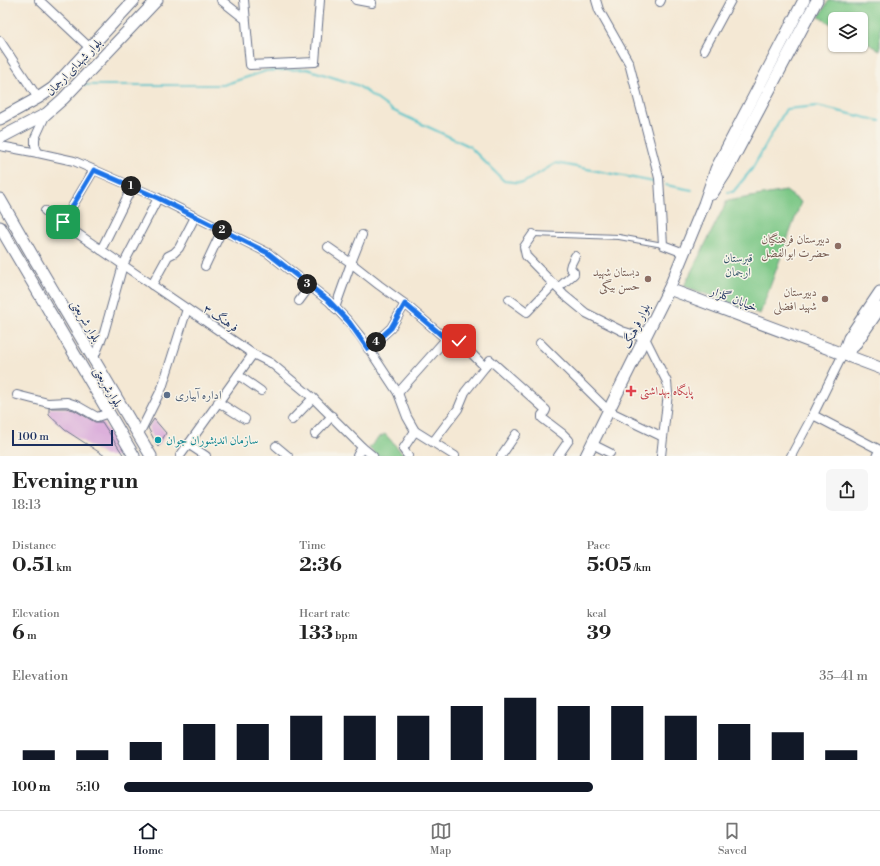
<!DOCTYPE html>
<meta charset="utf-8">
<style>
body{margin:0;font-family:"Libre Bodoni",Amiri,serif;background:#f6f6f6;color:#222;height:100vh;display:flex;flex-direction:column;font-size:15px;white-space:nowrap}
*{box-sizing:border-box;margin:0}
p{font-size:13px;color:#767676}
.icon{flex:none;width:22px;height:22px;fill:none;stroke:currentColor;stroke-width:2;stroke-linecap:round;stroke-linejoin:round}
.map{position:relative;height:456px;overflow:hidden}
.sheet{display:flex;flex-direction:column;background:#fff;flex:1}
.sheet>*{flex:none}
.tools{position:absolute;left:828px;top:12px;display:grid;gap:8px}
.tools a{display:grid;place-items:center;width:40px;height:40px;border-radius:6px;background:#fff;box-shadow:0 1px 3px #0004;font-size:20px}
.scale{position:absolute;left:12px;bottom:10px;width:101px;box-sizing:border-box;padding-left:4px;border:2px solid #1b2f5e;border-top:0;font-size:11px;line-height:14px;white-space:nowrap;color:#1b2f5e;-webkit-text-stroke:3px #f7f3e8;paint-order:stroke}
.pin{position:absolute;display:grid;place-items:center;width:34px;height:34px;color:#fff;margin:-17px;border-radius:8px;box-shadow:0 2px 6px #0006}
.km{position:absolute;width:20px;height:20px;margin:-10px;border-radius:50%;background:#222;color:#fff;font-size:11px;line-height:20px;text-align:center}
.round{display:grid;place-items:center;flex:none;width:42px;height:42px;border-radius:6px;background:#f6f6f6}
.headline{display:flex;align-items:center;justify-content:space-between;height:68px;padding:0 12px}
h1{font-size:22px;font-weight:700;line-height:30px}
.stats{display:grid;grid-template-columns:repeat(3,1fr);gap:6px;height:68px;padding:4px 12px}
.stats div{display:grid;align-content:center}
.stats b{font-size:20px;font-weight:700}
.stats small{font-size:11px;font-weight:400}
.stats p{font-size:11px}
.chart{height:112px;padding:8px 12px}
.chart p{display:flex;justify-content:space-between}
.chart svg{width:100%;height:72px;margin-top:4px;stroke:#111827;stroke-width:6}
ul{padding:0 12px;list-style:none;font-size:13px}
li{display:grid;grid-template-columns:64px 48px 1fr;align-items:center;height:30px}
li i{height:10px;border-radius:5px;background:#111827}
.tabs{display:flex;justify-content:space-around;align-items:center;height:56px;border-top:1px solid #e0e0e0;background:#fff;font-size:11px;color:#767676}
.tabs a{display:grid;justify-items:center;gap:2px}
.tabs .active{color:#111827}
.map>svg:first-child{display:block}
</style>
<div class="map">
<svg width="880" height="456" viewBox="0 0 880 456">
<rect width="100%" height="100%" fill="#f7f3e8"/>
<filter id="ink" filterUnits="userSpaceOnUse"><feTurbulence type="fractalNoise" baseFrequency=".025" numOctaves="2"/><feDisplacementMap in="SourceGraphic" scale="8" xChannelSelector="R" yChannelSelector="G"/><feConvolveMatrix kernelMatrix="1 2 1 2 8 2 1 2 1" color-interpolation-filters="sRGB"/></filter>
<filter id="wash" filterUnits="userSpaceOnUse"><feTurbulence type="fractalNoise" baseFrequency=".012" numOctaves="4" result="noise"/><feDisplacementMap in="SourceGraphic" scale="16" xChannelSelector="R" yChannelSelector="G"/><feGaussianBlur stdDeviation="0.9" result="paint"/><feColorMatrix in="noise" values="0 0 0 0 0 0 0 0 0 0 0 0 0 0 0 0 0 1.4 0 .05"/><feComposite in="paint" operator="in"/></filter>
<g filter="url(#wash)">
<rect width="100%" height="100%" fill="#f4e8d4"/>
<!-- green -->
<g fill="#7bc786" stroke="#4b7b72">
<path d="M 829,0 L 880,0 L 880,50 L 861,40 L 861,19 L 835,19 L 835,26 L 819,17 Z"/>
<path d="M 786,191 L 801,202 L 760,314 L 684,286 L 727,201 Z"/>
<path d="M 385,434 L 405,456 L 378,456 L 369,448 L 378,438 Z"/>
</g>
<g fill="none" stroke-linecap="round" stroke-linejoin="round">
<!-- stream -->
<g stroke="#55c3c9" stroke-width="2">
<path d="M 84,85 L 223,85 L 266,71 L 307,69 L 357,85 L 392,110 L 469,146 L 504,181 L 523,183 L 556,163 L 654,182"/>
<path d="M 666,185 L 692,190"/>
<path d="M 728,192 L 733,192 L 752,169 L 786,109 L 817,106 L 880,121"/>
</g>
</g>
<g id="blocks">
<!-- building -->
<g fill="#dcb0db">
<path d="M 49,408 L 66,408 L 74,410 L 95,422 L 102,422 L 124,456 L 105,456 L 65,430 L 49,415 Z"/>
<path d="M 154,419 L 166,433 L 158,447 L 148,428 Z"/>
</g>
</g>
</g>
<g filter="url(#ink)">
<use href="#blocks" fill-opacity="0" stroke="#677087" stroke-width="1"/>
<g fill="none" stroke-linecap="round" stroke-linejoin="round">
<!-- lane casing -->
<g stroke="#677087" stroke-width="6">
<path id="lane" d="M 533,234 L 619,237 L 663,245"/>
</g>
<!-- street casing -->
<g stroke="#677087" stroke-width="10">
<g id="street">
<path d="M 39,0 L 90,48"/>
<path d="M 221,0 L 245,19"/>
<path d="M 244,0 L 250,65 L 315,62 L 320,0"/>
<path d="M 356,0 L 372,3 L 371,0"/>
<path d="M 596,0 L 599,10 L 629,63 L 659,178 L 663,245 L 684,253"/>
<path d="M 660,2 L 661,0"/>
<path d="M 0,41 L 38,98"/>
<path d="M 704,50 L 731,0"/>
<path d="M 0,146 L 38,153 L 74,161 L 158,198 L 268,253 L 329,301 L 349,322 L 361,337 L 398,393 L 407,417 L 415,431 L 455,456"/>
<path d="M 38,153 L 35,145 L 35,138 L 46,114"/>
<path d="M 45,211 L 123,265 L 253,354 L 271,363 L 313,398 L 362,447 L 373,456"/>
<path d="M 63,222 L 94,170"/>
<path d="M 533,234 L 524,247 L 526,256 L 564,295 L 586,313 L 622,331 L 645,338 L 667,382 L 668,393 L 661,456"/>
<path d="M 328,247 L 351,263 L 362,235"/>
<path d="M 101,250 L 132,187"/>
<path d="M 205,266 L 222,230"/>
<path d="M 152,285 L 168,256 L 174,253 L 179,248 L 195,217"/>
<path d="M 558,288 L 574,274 L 574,272 L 570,268 L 571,264 L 575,256"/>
<path d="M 509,299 L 527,312 L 554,284"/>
<path d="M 299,301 L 310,286"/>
<path d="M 335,308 L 351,263 L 379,285 L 405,304 L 446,339 L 459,341 L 485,367"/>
<path d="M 540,343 L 609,411 L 663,437"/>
<path d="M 368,349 L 391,328 L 405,304"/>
<path d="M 93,360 L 104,333 L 123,265 L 158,198"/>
<path d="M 238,375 L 261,391"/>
<path d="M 398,393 L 446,339"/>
<path d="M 17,395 L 48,403 L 67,402 L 76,405 L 97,417 L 109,413"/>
<path d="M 218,402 L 245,419"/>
<path d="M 813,415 L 880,450"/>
<path d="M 292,420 L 313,398"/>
<path d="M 315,434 L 332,416"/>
<path d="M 138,436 L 162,388 L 187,309"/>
<path d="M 433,442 L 458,409 L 465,392 L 485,367 L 490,360 L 546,410 L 545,412 L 542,415 L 542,418 L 563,434 L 569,440 L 558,456"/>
<path d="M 188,444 L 206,456"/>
<path d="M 592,444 L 610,453"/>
<path d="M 276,446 L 288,456"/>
<path d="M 180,456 L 253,354"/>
<path d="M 357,456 L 362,447"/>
<path d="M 408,456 L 403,449 L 415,431"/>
<path d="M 501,456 L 516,434"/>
<path d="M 791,456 L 813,415 L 843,354"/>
</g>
</g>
<!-- secondary casing -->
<g stroke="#677087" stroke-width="13">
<g id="secondary">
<path d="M 0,119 L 38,98 L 53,88 L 134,0"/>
<path d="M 0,138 L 46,114 L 63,99 L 157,0"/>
<path d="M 712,194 L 725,174 L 817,0"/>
<path d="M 0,199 L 31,253 L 151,456"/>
<path d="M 0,227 L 134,456"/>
<path d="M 669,289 L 880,368"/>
<path d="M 843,354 L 849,338 L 880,292"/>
<path d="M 844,354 L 854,346 L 880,308"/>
<path d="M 586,456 L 669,289 L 704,204 L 716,169 L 804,0"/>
<path d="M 878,456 L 880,452"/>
</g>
</g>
<!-- lane -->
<use href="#lane" stroke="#fff" stroke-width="4"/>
<!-- street -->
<use href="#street" stroke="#fff" stroke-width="8"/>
<!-- secondary -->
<use href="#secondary" stroke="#fff" stroke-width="11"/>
</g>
</g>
<g fill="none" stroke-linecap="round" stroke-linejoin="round" filter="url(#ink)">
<!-- route casing -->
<g stroke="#fff" stroke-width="8">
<path id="route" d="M 63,222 L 94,170 L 158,198 L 268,253 L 329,301 L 349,322 L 368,349 L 391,328 L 405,304 L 446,339 L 459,341"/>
</g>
<!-- route -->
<use href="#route" stroke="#1a73e8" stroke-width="5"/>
</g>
<!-- markers -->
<g fill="#8d6e63" stroke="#f7f3e8" stroke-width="1.5">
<circle cx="838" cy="246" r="4"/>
<circle cx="648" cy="279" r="4"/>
<circle cx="825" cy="299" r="4"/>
</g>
<path fill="#e0444e" stroke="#f7f3e8" stroke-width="1.5" d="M629 385h4v4h4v4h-4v4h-4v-4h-4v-4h4z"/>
<circle fill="#5c6f8a" stroke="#f7f3e8" stroke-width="1.5" cx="167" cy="395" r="4"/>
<circle fill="#0f9aa8" stroke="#f7f3e8" stroke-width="1.5" cx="158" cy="440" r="4"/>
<g text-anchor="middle" stroke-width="3" stroke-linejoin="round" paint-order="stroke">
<!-- street labels -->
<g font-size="12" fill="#1b2f5e" stroke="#f7f3e8">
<text transform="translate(74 67) rotate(-46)" y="4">بلوار شهدای ارجمان</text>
<text transform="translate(734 299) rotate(21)" y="4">خیابان گلزار</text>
<text transform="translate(221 318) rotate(34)" y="4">فرهنگ ۳</text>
<text transform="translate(86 321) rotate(60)" y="4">بلوار شریعتی</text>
<text transform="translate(636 326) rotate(-64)" y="4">بلوار فرهنگ</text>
<text transform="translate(108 387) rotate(60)" y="4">بلوارشریعتی</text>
</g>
<!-- education labels -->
<g font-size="12" fill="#785e54" stroke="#f7f3e8" text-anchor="end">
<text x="830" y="243">دبیرستان فرهنگیان<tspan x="830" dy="14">حضرت ابوالفضل</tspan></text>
<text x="640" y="276">دبستان شهید<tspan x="640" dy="14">حسن بیگی</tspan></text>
<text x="817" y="296">دبیرستان<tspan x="817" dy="14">شهید افضلی</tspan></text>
</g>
<!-- park labels -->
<g font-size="12" fill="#335568" stroke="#f7f3e8">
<text x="738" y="262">قبرستان<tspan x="738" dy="14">ارجمان</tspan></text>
</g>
<!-- health labels -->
<g font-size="12" fill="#be3a42" stroke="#f7f3e8" text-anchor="start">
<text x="640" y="395">پایگاه بهداشتی</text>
</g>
<!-- service labels -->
<g font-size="12" fill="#4e5e75" stroke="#f7f3e8" text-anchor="start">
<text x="175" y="399">اداره آبیاری</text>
</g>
<!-- culture labels -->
<g font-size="12" fill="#0d838f" stroke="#f7f3e8" text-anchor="start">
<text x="166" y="444">سازمان اندیشوران جوان</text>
</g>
</g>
</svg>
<div class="tools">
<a><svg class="icon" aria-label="layers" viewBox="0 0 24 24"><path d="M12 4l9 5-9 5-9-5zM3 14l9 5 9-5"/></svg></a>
</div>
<div class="scale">100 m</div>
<div class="pin" style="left:63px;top:222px;background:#1e9e55"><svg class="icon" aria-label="arrive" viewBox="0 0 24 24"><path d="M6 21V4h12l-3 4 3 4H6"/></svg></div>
<div class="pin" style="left:459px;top:341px;background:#d93025"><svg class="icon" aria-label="check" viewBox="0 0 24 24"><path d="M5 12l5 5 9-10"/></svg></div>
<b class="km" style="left:131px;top:186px">1</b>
<b class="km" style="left:222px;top:230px">2</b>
<b class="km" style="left:307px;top:284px">3</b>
<b class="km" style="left:376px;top:342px">4</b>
</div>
<section class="sheet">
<div class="headline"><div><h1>Evening run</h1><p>18:13</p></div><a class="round"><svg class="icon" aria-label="share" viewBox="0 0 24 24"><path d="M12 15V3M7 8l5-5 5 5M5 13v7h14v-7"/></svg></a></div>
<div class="stats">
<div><p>Distance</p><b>0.51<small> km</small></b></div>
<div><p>Time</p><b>2:36</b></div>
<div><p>Pace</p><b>5:05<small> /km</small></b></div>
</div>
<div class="stats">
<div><p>Elevation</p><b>6<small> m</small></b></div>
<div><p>Heart rate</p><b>133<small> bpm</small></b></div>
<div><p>kcal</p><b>39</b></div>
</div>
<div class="chart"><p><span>Elevation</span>35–41 m</p>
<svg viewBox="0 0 160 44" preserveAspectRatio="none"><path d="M5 44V38M15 44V38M25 44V33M35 44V22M45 44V22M55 44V17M65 44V17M75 44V17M85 44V11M95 44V6M105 44V11M115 44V11M125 44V17M135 44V22M145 44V27M155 44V38"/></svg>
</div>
<ul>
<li><b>100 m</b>5:10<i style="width:63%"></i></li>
</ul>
</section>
<nav class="tabs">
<a class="active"><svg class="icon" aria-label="home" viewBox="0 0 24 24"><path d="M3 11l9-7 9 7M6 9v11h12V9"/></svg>Home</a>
<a><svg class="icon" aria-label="map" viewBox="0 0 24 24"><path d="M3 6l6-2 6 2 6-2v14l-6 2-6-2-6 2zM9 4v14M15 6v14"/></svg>Map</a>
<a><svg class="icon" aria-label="saved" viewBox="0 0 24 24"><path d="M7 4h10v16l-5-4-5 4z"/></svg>Saved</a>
</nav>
